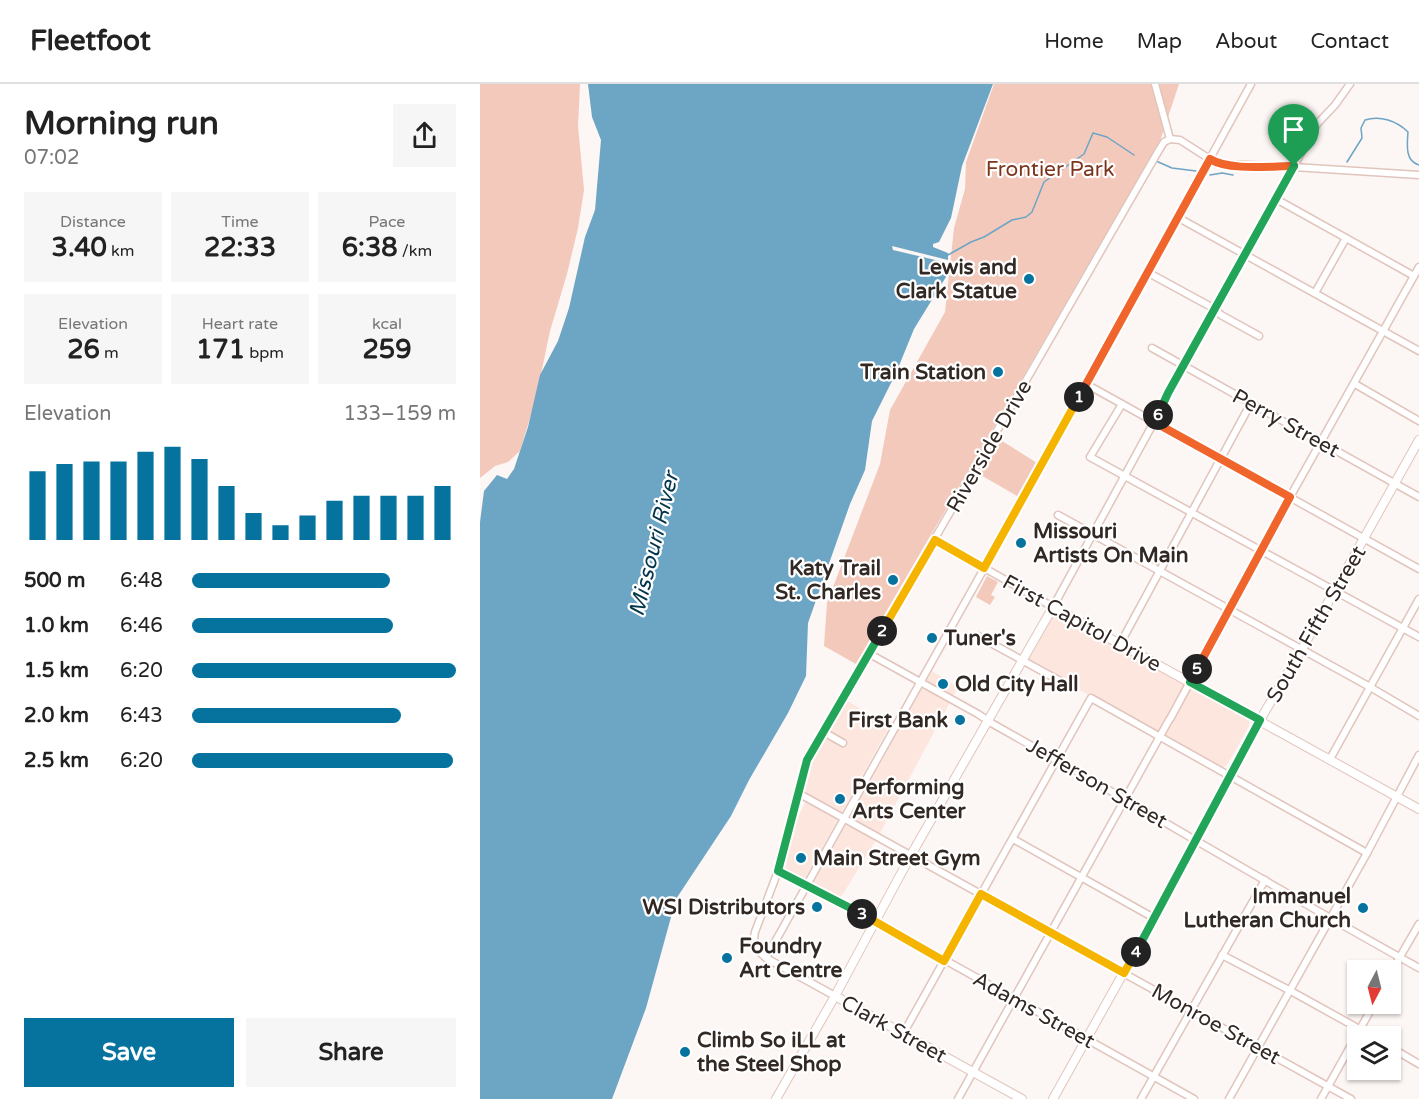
<!DOCTYPE html>
<meta charset="utf-8">
<style>
body{margin:0;font-family:"Varela Round",sans-serif;background:#f6f6f6;color:#222;height:100vh;display:flex;flex-direction:column;font-size:22px;white-space:nowrap}
*{box-sizing:border-box;margin:0}
p{font-size:20px;color:#767676}
.icon{flex:none;width:33px;height:33px;fill:none;stroke:currentColor;stroke-width:2;stroke-linecap:round;stroke-linejoin:round}
.map{position:relative;flex:1;overflow:hidden}
.side{display:flex;flex-direction:column;background:#fff;width:480px}
.side>*{flex:none}
.needle{width:39px;rotate:187deg}
.fabs{position:absolute;left:867px;top:876px;display:grid;gap:12px}
.fabs a{display:grid;place-items:center;width:54px;height:54px;border-radius:0px;background:#fff;box-shadow:0 2px 4px #0004;font-size:30px}
.pin{position:absolute;display:grid;place-items:center;width:51px;height:51px;color:#fff;margin:-62px -26px;border-radius:50% 50% 50% 0;rotate:-45deg;box-shadow:0 0 6px #0007}
.pin .icon{rotate:45deg}
.km{position:absolute;width:30px;height:30px;margin:-15px;border-radius:50%;background:#222;color:#fff;font-size:16px;line-height:30px;text-align:center}
.round{display:grid;place-items:center;flex:none;width:63px;height:63px;border-radius:0px;background:#f6f6f6}
.overview{display:flex;align-items:center;justify-content:space-between;height:102px;padding:0 24px}
h1{font-size:33px;font-weight:800;line-height:45px}
.figures{display:grid;grid-template-columns:repeat(3,1fr);gap:9px;height:102px;padding:6px 24px}
.figures div{display:grid;align-content:center;border-radius:0px;background:#f6f6f6;text-align:center}
.figures b{font-size:26px;font-weight:800}
.figures small{font-size:16px;font-weight:400}
.figures p{font-size:16px}
.chart{height:168px;padding:12px 24px}
.chart p{display:flex;justify-content:space-between}
.chart svg{width:100%;height:108px;margin-top:6px;stroke:#06739f;stroke-width:6}
.cta{display:flex;gap:12px;margin-top:auto;padding:12px 24px}
.cta a{flex:1;height:69px;border-radius:0px;background:#06739f;color:#fff;font-size:24px;font-weight:800;line-height:69px;text-align:center}
.cta a+a{background:#f6f6f6;color:#222}
ul{padding:0 24px;list-style:none;font-size:20px}
li{display:grid;grid-template-columns:96px 72px 1fr;align-items:center;height:45px}
li i{height:15px;border-radius:8px;background:#06739f}
header{display:flex;align-items:center;gap:36px;box-sizing:border-box;height:84px;padding:0 30px;background:#fff;border-bottom:2px solid #e0e0e0}
header strong{font-size:28px}
nav{display:flex;gap:33px;margin-inline-start:auto;font-size:21px}
main{display:flex;flex:1;min-height:0}
.map>svg:first-child{display:block}
</style>
<header>
<strong>Fleetfoot</strong>
<nav><a>Home</a><a>Map</a><a>About</a><a>Contact</a></nav>
</header>
<main>
<section class="side">
<div class="overview"><div><h1>Morning run</h1><p>07:02</p></div><a class="round"><svg class="icon" aria-label="share" viewBox="0 0 24 24"><path d="M12 15V3M7 8l5-5 5 5M5 13v7h14v-7"/></svg></a></div>
<div class="figures">
<div><p>Distance</p><b>3.40<small> km</small></b></div>
<div><p>Time</p><b>22:33</b></div>
<div><p>Pace</p><b>6:38<small> /km</small></b></div>
</div>
<div class="figures">
<div><p>Elevation</p><b>26<small> m</small></b></div>
<div><p>Heart rate</p><b>171<small> bpm</small></b></div>
<div><p>kcal</p><b>259</b></div>
</div>
<div class="chart"><p><span>Elevation</span>133–159 m</p>
<svg viewBox="0 0 160 44" preserveAspectRatio="none"><path d="M5 44V16M15 44V13M25 44V12M35 44V12M45 44V8M55 44V6M65 44V11M75 44V22M85 44V33M95 44V38M105 44V34M115 44V28M125 44V26M135 44V26M145 44V26M155 44V22"/></svg>
</div>
<ul>
<li><b>500 m</b>6:48<i style="width:75%"></i></li>
<li><b>1.0 km</b>6:46<i style="width:76%"></i></li>
<li><b>1.5 km</b>6:20<i style="width:100%"></i></li>
<li><b>2.0 km</b>6:43<i style="width:79%"></i></li>
<li><b>2.5 km</b>6:20<i style="width:99%"></i></li>
</ul>
<div class="cta"><a>Save</a><a>Share</a></div>
</section>
<div class="map">
<svg width="939" height="1015" viewBox="0 0 939 1015">
<rect width="100%" height="100%" fill="#fcf6f4"/>
<!-- built -->
<g fill="#fce6de">
<path d="M 575,528 L 769,637 L 769,642 L 747,681 L 742,684 L 547,577 Z"/>
<path d="M 452,587 L 478,603 L 400,749 L 360,815 L 332,801 Z"/>
<path d="M 366,616 L 409,643 L 324,796 L 306,787 L 305,784 L 315,739 L 329,711 L 324,707 L 330,681 L 348,644 Z"/>
</g>
<!-- green -->
<g fill="#f3c9bc">
<path d="M 0,0 L 100,0 L 98,42 L 104,106 L 98,144 L 87,190 L 70,247 L 56,314 L 40,367 L 28,378 L 15,382 L 0,394 Z"/>
<path d="M 514,0 L 699,0 L 680,57 L 376,580 L 344,562 L 347,519 L 400,380 L 410,326 L 465,228 L 474,144 L 485,105 L 486,78 Z"/>
<path d="M 519,355 L 557,379 L 539,413 L 499,390 Z"/>
<path d="M 507,492 L 518,498 L 511,511 L 515,513 L 510,521 L 496,513 Z"/>
</g>
<!-- water -->
<path fill="#6da5c5" d="M 108,0 L 513,0 L 482,82 L 471,134 L 459,158 L 453,160 L 453,163 L 468,169 L 468,176 L 412,162 L 413,166 L 468,179 L 469,188 L 434,245 L 416,289 L 392,337 L 385,386 L 370,420 L 328,539 L 326,592 L 308,629 L 269,696 L 251,732 L 196,815 L 166,924 L 132,1015 L 0,1015 L 0,438 L 4,407 L 17,391 L 27,395 L 34,385 L 48,343 L 60,291 L 78,257 L 89,224 L 105,153 L 115,126 L 121,56 L 112,33 Z"/>
<g fill="none" stroke-linecap="round" stroke-linejoin="round">
<!-- stream -->
<g stroke="#6da5c5" stroke-width="1.5">
<path d="M 676,77 L 692,84 L 716,87"/>
<path d="M 867,78 L 882,54 L 881,44 L 885,36 C 900,31 917,37 928,48 C 927,61 925,77 939,81"/>
<path d="M 730,91 L 742,89 L 753,91"/>
<path d="M 468,171 L 491,158 L 504,153 L 532,136 L 546,133 L 552,128 L 564,98 L 604,70 L 613,49 L 627,53 L 654,71"/>
</g>
<!-- minor casing -->
<g stroke="#e1c5bc" stroke-width="9">
<g id="minor">
<path d="M 675,0 L 690,55"/>
<path d="M 690,55 L 700,56 L 736,79 L 743,80 L 814,83 L 939,91"/>
<path d="M 796,115 L 934,192"/>
<path d="M 697,133 L 939,267"/>
<path d="M 667,188 L 735,225 L 741,231 L 779,252"/>
<path d="M 835,209 L 866,154"/>
<path d="M 672,264 L 939,413"/>
<path d="M 606,300 L 939,485"/>
<path d="M 875,300 L 939,337"/>
<path d="M 642,320 L 610,373 L 939,553"/>
<path d="M 578,431 L 890,603 L 939,632"/>
<path d="M 455,456 L 573,523 L 674,338 L 689,309 L 837,40 L 855,21 L 870,0"/>
<path d="M 498,552 L 593,604"/>
<path d="M 640,560 L 771,319"/>
<path d="M 388,569 L 498,630 L 513,640 C 656,720 796,805 939,884"/>
<path d="M 690,635 L 810,413 L 939,183"/>
<path d="M 342,647 L 363,659"/>
<path d="M 850,675 L 939,515"/>
<path d="M 318,709 L 871,1015"/>
<path d="M 533,755 L 674,834"/>
<path d="M 298,787 L 395,837 L 714,1015"/>
<path d="M 742,871 L 809,906 L 892,952"/>
<path d="M 286,874 L 506,481 L 771,0"/>
<path d="M 910,890 L 939,840"/>
<path d="M 355,912 L 286,874 C 277,867 272,859 275,848 L 298,787 L 327,676 L 679,66 L 684,58 L 690,55"/>
<path d="M 423,950 L 611,614 L 887,769"/>
<path d="M 910,963 L 939,980"/>
<path d="M 478,1015 L 689,636"/>
<path d="M 661,1015 L 785,796"/>
<path d="M 749,1015 L 887,769 L 939,671"/>
<path d="M 841,1015 L 894,920"/>
</g>
</g>
<!-- major casing -->
<g stroke="#e1c5bc" stroke-width="10">
<g id="major">
<path d="M 355,912 L 542,1015"/>
<path d="M 296,1015 L 355,912 L 431,771 L 573,523 L 939,725"/>
<path d="M 573,1015 L 674,834 L 780,636 L 822,565 L 939,356"/>
</g>
</g>
<!-- minor -->
<use href="#minor" stroke="#fff" stroke-width="6"/>
<!-- major -->
<use href="#major" stroke="#fff" stroke-width="8"/>
</g>
<g fill="none" stroke-linecap="round" stroke-linejoin="round">
<!-- split-1 casing -->
<g stroke="#fff" stroke-width="12">
<path id="split-1" d="M 599,313 L 730,75 C 749,87 791,82 814,82"/>
</g>
<!-- split-2 casing -->
<g stroke="#fff" stroke-width="12">
<path id="split-2" d="M 402,547 L 455,456 L 504,484 L 599,313"/>
</g>
<!-- split-3 casing -->
<g stroke="#fff" stroke-width="12">
<path id="split-3" d="M 382,830 L 298,787 L 327,676 L 402,547"/>
</g>
<!-- split-4 casing -->
<g stroke="#fff" stroke-width="12">
<path id="split-4" d="M 382,830 L 464,877 L 501,810 L 644,889 L 656,868"/>
</g>
<!-- split-5 casing -->
<g stroke="#fff" stroke-width="12">
<path id="split-5" d="M 656,868 L 780,636 L 710,598 L 717,585"/>
</g>
<!-- split-6 casing -->
<g stroke="#fff" stroke-width="12">
<path id="split-6" d="M 678,331 L 674,338 L 810,413 L 717,585"/>
</g>
<!-- split-7 casing -->
<g stroke="#fff" stroke-width="12">
<path id="split-7" d="M 678,331 L 688,309 L 814,82"/>
</g>
<!-- split-1 -->
<use href="#split-1" stroke="#f0652b" stroke-width="8"/>
<!-- split-2 -->
<use href="#split-2" stroke="#f5b400" stroke-width="8"/>
<!-- split-3 -->
<use href="#split-3" stroke="#22a559" stroke-width="8"/>
<!-- split-4 -->
<use href="#split-4" stroke="#f5b400" stroke-width="8"/>
<!-- split-5 -->
<use href="#split-5" stroke="#22a559" stroke-width="8"/>
<!-- split-6 -->
<use href="#split-6" stroke="#f0652b" stroke-width="8"/>
<!-- split-7 -->
<use href="#split-7" stroke="#22a559" stroke-width="8"/>
</g>
<!-- markers -->
<g fill="#06739f" stroke="#fff" stroke-width="2">
<circle cx="549" cy="195" r="6"/>
<circle cx="518" cy="288" r="6"/>
<circle cx="541" cy="459" r="6"/>
<circle cx="413" cy="496" r="6"/>
<circle cx="452" cy="554" r="6"/>
<circle cx="463" cy="600" r="6"/>
<circle cx="480" cy="636" r="6"/>
<circle cx="360" cy="715" r="6"/>
<circle cx="321" cy="774" r="6"/>
<circle cx="337" cy="823" r="6"/>
<circle cx="883" cy="824" r="6"/>
<circle cx="247" cy="874" r="6"/>
<circle cx="205" cy="968" r="6"/>
</g>
<g text-anchor="middle" stroke-width="4.5" stroke-linejoin="round" paint-order="stroke">
<!-- park labels -->
<g font-size="21" fill="#7c351d" stroke="#fff">
<text x="570" y="92">Frontier Park</text>
</g>
<!-- poi labels -->
<g font-size="21" font-weight="bold" fill="#322824" stroke="#fff" text-anchor="start">
<text x="537" y="190" text-anchor="end">Lewis and<tspan x="537" dy="24">Clark Statue</tspan></text>
<text x="506" y="295" text-anchor="end">Train Station</text>
<text x="553" y="454">Missouri<tspan x="553" dy="24">Artists On Main</tspan></text>
<text x="401" y="491" text-anchor="end">Katy Trail<tspan x="401" dy="24">St. Charles</tspan></text>
<text x="464" y="561">Tuner's</text>
<text x="475" y="607">Old City Hall</text>
<text x="468" y="643" text-anchor="end">First Bank</text>
<text x="372" y="710">Performing<tspan x="372" dy="24">Arts Center</tspan></text>
<text x="333" y="781">Main Street Gym</text>
<text x="871" y="819" text-anchor="end">Immanuel<tspan x="871" dy="24">Lutheran Church</tspan></text>
<text x="325" y="830" text-anchor="end">WSI Distributors</text>
<text x="259" y="869">Foundry<tspan x="259" dy="24">Art Centre</tspan></text>
<text x="217" y="963">Climb So iLL at<tspan x="217" dy="24">the Steel Shop</tspan></text>
</g>
<!-- street labels -->
<g font-size="21" fill="#322824" stroke="#fff">
<text transform="translate(806 339) rotate(29)" y="7">Perry Street</text>
<text transform="translate(509 362) rotate(-60)" y="7">Riverside Drive</text>
<text transform="translate(602 539) rotate(29)" y="7">First Capitol Drive</text>
<text transform="translate(836 540) rotate(-60)" y="7">South Fifth Street</text>
<text transform="translate(617 699) rotate(30)" y="7">Jefferson Street</text>
<text transform="translate(554 926) rotate(29)" y="7">Adams Street</text>
<text transform="translate(736 940) rotate(29)" y="7">Monroe Street</text>
<text transform="translate(414 945) rotate(29)" y="7">Clark Street</text>
</g>
<!-- water labels -->
<g font-size="22" font-style="italic" fill="#03364c" stroke="#fff">
<text transform="translate(173 460) rotate(-76)" y="8">Missouri River</text>
</g>
</g>
</svg>
<div class="fabs">
<a><svg class="needle" viewBox="-14 -14 28 28"><path d="M0-13l5 13h-10z" fill="#e53935"/><path d="M0 13l5-13h-10z" fill="#767676"/></svg></a>
<a><svg class="icon" aria-label="layers" viewBox="0 0 24 24"><path d="M12 4l9 5-9 5-9-5zM3 14l9 5 9-5"/></svg></a>
</div>
<div class="pin" style="left:814px;top:82px;background:#1e9e55"><svg class="icon" aria-label="arrive" viewBox="0 0 24 24"><path d="M6 21V4h12l-3 4 3 4H6"/></svg></div>
<b class="km" style="left:599px;top:313px">1</b>
<b class="km" style="left:402px;top:547px">2</b>
<b class="km" style="left:382px;top:830px">3</b>
<b class="km" style="left:656px;top:868px">4</b>
<b class="km" style="left:717px;top:585px">5</b>
<b class="km" style="left:678px;top:331px">6</b>
</div>
</main>
